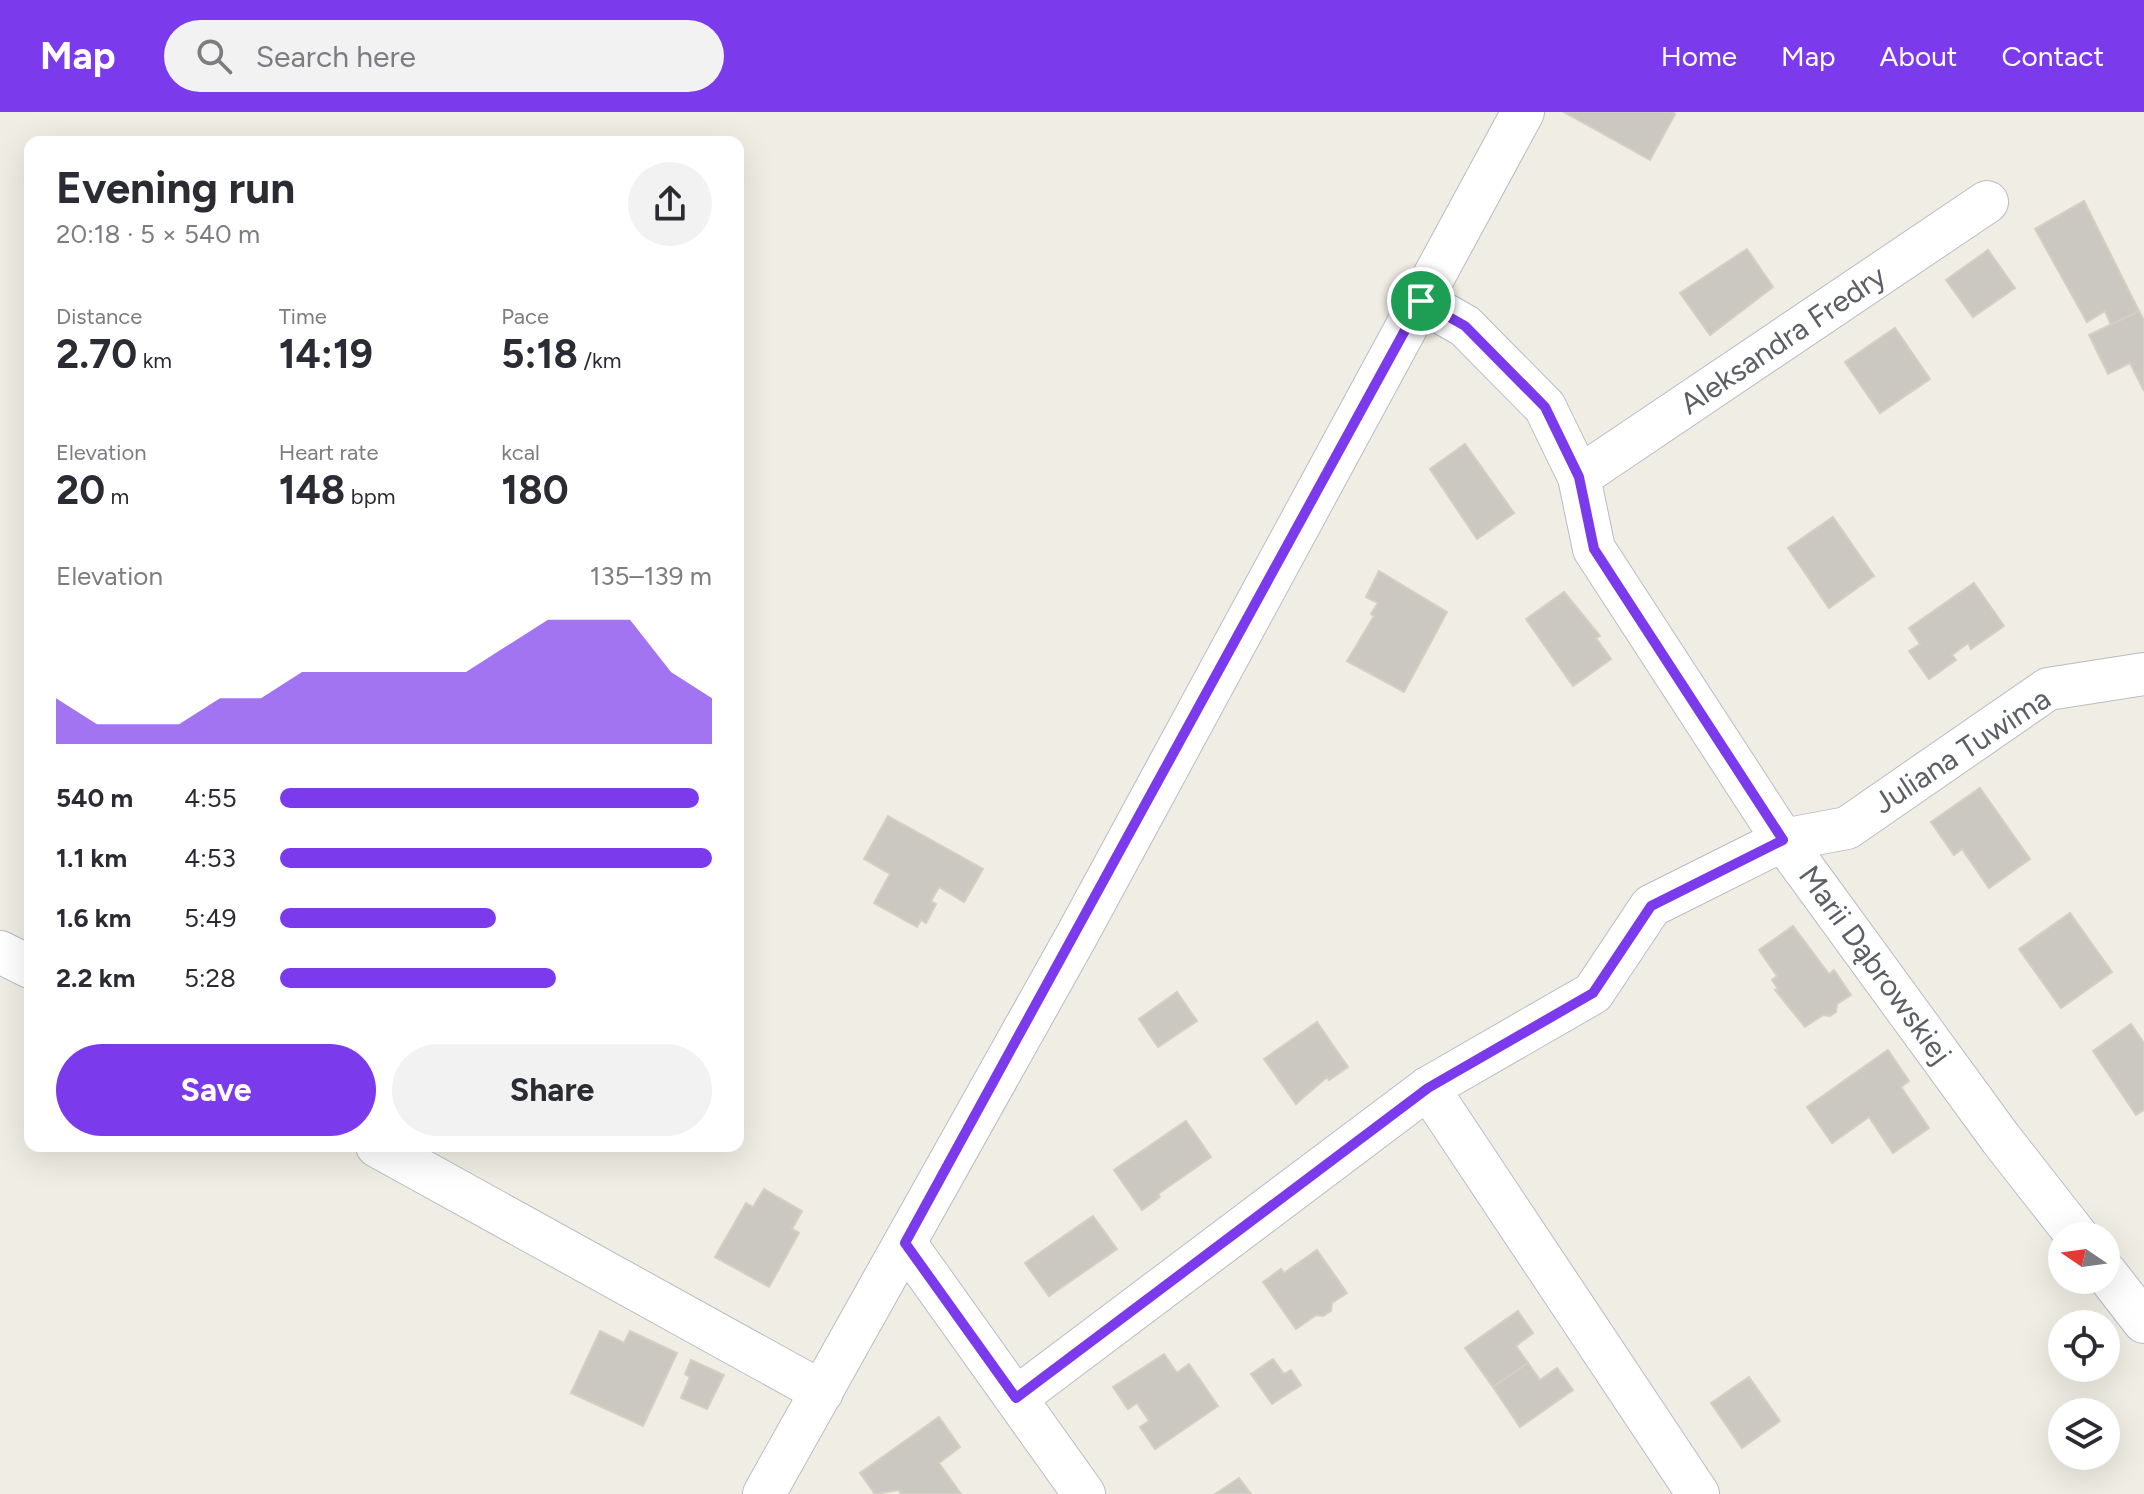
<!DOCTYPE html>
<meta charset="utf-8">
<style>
body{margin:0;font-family:Figtree,sans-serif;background:#f2f2f3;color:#2b2b33;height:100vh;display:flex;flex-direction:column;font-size:30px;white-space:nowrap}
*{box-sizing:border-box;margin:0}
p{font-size:26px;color:#7c7c81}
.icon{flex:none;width:44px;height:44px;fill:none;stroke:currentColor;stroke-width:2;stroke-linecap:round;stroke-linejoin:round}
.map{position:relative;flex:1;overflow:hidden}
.details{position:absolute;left:24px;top:24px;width:720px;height:1016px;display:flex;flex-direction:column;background:#fff;border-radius:16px;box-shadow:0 8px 32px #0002}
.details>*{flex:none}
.needle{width:52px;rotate:283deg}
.controls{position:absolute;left:2048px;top:1110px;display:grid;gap:16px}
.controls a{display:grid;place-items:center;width:72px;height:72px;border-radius:50%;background:#fff;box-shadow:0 8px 32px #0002;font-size:40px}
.pin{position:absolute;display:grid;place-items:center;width:68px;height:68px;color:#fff;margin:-34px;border:4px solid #fff;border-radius:50%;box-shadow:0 2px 8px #0007}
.round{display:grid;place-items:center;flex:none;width:84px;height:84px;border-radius:42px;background:#f2f2f3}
.head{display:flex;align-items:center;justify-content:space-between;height:136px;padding:0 32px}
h1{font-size:44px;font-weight:700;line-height:60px}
.stats{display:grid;grid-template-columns:repeat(3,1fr);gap:12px;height:136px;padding:8px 32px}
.stats div{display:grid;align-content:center}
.stats b{font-size:40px;font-weight:700}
.stats small{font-size:22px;font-weight:400}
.stats p{font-size:22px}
.chart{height:224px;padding:16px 32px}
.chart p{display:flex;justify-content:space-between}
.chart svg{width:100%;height:144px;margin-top:8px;fill:#7c3aed;opacity:.7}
.action{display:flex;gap:16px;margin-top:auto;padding:16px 32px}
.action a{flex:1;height:92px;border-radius:48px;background:#7c3aed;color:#fff;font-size:32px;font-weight:700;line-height:92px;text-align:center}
.action a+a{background:#f2f2f3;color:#2b2b33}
ul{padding:0 32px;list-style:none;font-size:26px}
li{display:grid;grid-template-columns:128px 96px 1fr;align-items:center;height:60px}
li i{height:20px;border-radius:10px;background:#7c3aed}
header{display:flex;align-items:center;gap:48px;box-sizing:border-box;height:112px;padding:0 40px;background:#7c3aed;color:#fff}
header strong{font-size:38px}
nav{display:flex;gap:44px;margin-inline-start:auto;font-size:28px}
.search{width:560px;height:72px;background:#f2f2f3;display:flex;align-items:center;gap:20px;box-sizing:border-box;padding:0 28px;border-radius:44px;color:#7c7c81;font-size:30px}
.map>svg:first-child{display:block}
</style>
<header>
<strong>Map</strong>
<div class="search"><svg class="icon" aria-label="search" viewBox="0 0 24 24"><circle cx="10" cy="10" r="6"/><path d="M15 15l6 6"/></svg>Search here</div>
<nav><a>Home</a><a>Map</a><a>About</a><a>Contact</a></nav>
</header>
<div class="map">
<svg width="2144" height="1382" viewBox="0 0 2144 1382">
<rect width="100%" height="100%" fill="#f0ede4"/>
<!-- building -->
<g fill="#cbc8c1" stroke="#d5cfc2" stroke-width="2">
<path d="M 1564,0 L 1672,0 L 1675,2 L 1650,48 Z"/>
<path d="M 2084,89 L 2139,199 L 2111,213 L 2105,199 L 2087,210 L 2035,117 Z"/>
<path d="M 1747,137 L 1773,175 L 1710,223 L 1680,181 Z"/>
<path d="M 1988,138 L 2015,176 L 1973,205 L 1946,168 Z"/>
<path d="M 2139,199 L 2144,208 L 2144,279 L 2130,251 L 2108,262 L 2089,223 Z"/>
<path d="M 1895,216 L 1930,267 L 1880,301 L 1845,250 Z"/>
<path d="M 1465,332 L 1514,401 L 1477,427 L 1430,357 Z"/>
<path d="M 1833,405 L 1874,464 L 1829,496 L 1788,436 Z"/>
<path d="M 1379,459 L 1447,500 L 1404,580 L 1347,549 L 1374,504 L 1371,502 L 1378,491 L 1366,485 Z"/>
<path d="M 1974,471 L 2004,514 L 1971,537 L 1968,531 L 1952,543 L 1956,548 L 1929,567 L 1909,539 L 1920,532 L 1909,516 Z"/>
<path d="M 1564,480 L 1600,524 L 1596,526 L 1611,547 L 1573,574 L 1526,507 Z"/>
<path d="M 1980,676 L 2030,747 L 1989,776 L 1962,737 L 1954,743 L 1931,710 Z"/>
<path d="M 888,704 L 983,757 L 964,790 L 939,775 L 931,789 L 936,792 L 926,811 L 921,808 L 917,815 L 874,791 L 890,762 L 864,747 Z"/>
<path d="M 2070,801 L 2112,860 L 2061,896 L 2019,837 Z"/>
<path d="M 1793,814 L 1829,862 L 1834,858 L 1851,883 L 1837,892 L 1836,900 L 1830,904 L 1823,903 L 1805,915 L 1775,878 L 1778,877 L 1772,868 L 1777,864 L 1759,838 Z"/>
<path d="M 1177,880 L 1197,909 L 1158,935 L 1139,907 Z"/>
<path d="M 1317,910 L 1348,955 L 1329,968 L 1327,965 L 1296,992 L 1264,947 Z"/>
<path d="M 2131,912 L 2144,931 L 2144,998 L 2136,1003 L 2093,939 Z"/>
<path d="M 1888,938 L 1909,969 L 1901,975 L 1929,1016 L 1893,1041 L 1869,1005 L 1832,1031 L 1807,995 Z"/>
<path d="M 1186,1009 L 1211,1045 L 1158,1082 L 1160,1085 L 1142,1098 L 1114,1058 Z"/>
<path d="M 764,1077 L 802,1099 L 792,1117 L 799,1121 L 769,1175 L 715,1145 L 746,1091 L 753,1095 Z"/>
<path d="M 1093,1104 L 1117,1137 L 1049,1184 L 1025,1151 Z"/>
<path d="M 1317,1138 L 1347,1181 L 1332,1191 L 1331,1199 L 1323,1204 L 1316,1203 L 1296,1217 L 1263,1170 L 1281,1157 L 1284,1161 Z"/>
<path d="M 1518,1199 L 1533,1221 L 1516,1234 L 1528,1251 L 1493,1275 L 1465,1236 Z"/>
<path d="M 600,1219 L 624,1231 L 630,1219 L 677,1241 L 643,1314 L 571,1281 Z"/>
<path d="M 1164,1242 L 1177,1261 L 1189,1252 L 1218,1294 L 1155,1337 L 1140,1315 L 1149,1309 L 1137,1291 L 1128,1297 L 1113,1275 Z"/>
<path d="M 1273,1247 L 1284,1262 L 1291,1258 L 1301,1273 L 1272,1292 L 1251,1262 Z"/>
<path d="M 691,1248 L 724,1263 L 707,1297 L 681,1286 L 690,1265 L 685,1262 Z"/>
<path d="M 1528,1251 L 1540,1268 L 1557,1256 L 1573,1278 L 1520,1315 L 1493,1275 Z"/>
<path d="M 1749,1265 L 1780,1309 L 1742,1336 L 1711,1291 Z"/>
<path d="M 939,1305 L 960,1335 L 939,1351 L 961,1382 L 901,1382 L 899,1378 L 875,1382 L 860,1361 Z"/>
<path d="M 1239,1366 L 1251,1382 L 1215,1382 Z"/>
</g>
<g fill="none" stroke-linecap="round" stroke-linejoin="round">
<!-- street casing -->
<g stroke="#b9bcc1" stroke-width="44">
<g id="street">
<path d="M 1421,189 L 1465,214 L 1545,295 L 1579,365 L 1594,437 L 1783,728 L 2001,1027 L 2077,1124"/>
<path d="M 1579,365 L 1987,90"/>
<path d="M 0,840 L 30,855"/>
<path d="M 1428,976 L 1698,1382"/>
<path d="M 377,1034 L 822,1280"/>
<path d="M 905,1131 L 1084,1382"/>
<path d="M 2106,1161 L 2144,1210"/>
<path d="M 1016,1286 L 1428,976 L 1593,881 L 1651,794 L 1783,728 L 1847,716 L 2048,577 L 2144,562"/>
<path d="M 764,1382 L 1077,823 L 1523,0"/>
</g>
</g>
<!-- street -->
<use href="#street" stroke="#fff" stroke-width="42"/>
</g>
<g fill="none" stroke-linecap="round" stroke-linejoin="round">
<!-- route casing -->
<g stroke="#fff" stroke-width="16">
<path id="route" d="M 1421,189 L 1465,214 L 1545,295 L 1579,365 L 1594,437 L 1783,728 L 1651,794 L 1593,881 L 1428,976 L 1016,1286 L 905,1131 Z"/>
</g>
<!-- route -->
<use href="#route" stroke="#7c3aed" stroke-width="10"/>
</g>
<g text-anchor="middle" stroke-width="8" stroke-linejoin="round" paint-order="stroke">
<!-- street labels -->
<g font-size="30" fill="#5c6066" stroke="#fff">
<text transform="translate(1783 228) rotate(-34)" y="10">Aleksandra Fredry</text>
<text transform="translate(1962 639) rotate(-33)" y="10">Juliana Tuwima</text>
<text transform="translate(1875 853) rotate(54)" y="10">Marii Dąbrowskiej</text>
</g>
</g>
</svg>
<div class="controls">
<a><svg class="needle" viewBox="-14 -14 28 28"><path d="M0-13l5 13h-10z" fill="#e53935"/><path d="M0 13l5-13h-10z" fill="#7c7c81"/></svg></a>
<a><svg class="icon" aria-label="locate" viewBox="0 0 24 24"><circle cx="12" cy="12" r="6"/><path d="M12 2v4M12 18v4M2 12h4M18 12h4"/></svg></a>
<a><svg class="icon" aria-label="layers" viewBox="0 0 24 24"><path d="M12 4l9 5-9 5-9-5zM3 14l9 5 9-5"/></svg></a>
</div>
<div class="pin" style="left:1421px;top:189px;background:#1e9e55"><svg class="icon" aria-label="arrive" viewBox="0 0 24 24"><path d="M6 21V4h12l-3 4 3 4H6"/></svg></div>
<section class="details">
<div class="head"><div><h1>Evening run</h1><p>20:18 · 5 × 540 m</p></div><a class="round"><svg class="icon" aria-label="share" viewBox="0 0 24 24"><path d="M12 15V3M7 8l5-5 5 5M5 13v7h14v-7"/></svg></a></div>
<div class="stats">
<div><p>Distance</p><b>2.70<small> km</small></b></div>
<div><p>Time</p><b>14:19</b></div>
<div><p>Pace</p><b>5:18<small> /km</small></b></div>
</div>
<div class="stats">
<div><p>Elevation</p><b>20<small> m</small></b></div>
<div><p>Heart rate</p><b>148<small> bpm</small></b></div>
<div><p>kcal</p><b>180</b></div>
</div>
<div class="chart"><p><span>Elevation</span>135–139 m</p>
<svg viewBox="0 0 160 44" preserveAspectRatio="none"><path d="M0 44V30L10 38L20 38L30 38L40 30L50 30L60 22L70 22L80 22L90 22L100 22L110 14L120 6L130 6L140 6L150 22L160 30V44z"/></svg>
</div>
<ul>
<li><b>540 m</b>4:55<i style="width:97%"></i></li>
<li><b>1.1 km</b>4:53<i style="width:100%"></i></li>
<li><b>1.6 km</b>5:49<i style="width:50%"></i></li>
<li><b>2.2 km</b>5:28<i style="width:64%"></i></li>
</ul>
<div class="action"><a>Save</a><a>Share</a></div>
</section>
</div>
